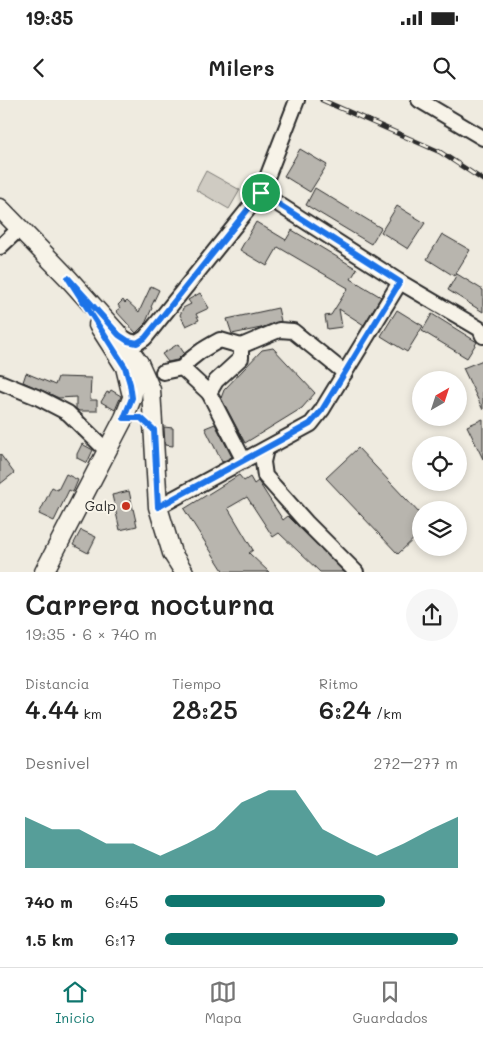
<!DOCTYPE html>
<html lang="es">
<meta charset="utf-8">
<style>
body{margin:0;font-family:Mali,sans-serif;background:#f6f6f6;color:#222;height:100vh;display:flex;flex-direction:column;font-size:19px;white-space:nowrap}
*{box-sizing:border-box;margin:0}
p{font-size:16px;color:#767676}
.icon{flex:none;width:28px;height:28px;fill:none;stroke:currentColor;stroke-width:2;stroke-linecap:round;stroke-linejoin:round}
.map{position:relative;height:472px;overflow:hidden}
.sheet{display:flex;flex-direction:column;background:#fff;flex:1}
.sheet>*{flex:none}
.needle{width:32px;rotate:39deg}
.buttons{position:absolute;left:412px;top:271px;display:grid;gap:10px}
.buttons a{display:grid;place-items:center;width:55px;height:55px;border-radius:50%;background:#fff;box-shadow:0 2px 8px #0003;font-size:25px}
.pin{position:absolute;display:grid;place-items:center;width:42px;height:42px;color:#fff;margin:-21px;border:2px solid #fff;border-radius:50%;box-shadow:0 1px 5px #0007}
.round{display:grid;place-items:center;flex:none;width:52px;height:52px;border-radius:26px;background:#f6f6f6}
.headline{display:flex;align-items:center;justify-content:space-between;height:85px;padding:0 25px}
h1{font-size:28px;font-weight:600;line-height:38px}
.figures{display:grid;grid-template-columns:repeat(3,1fr);gap:8px;height:85px;padding:5px 25px}
.figures div{display:grid;align-content:center}
.figures b{font-size:25px;font-weight:600}
.figures small{font-size:14px;font-weight:400}
.figures p{font-size:14px}
.chart{height:140px;padding:10px 25px}
.chart p{display:flex;justify-content:space-between}
.chart svg{width:100%;height:90px;margin-top:5px;fill:#0f766e;opacity:.7}
ul{padding:0 25px;list-style:none;font-size:16px}
li{display:grid;grid-template-columns:80px 60px 1fr;align-items:center;height:38px}
li i{height:12px;border-radius:6px;background:#0f766e}
.status{display:flex;justify-content:space-between;align-items:center;height:35px;padding:0 25px;background:#fff;direction:ltr}
.status svg{height:14px;fill:currentColor}
header{display:flex;justify-content:space-between;align-items:center;height:65px;padding:0 25px;background:#fff;font-size:22px;font-weight:600}
.tab-bar{display:flex;justify-content:space-around;align-items:center;height:70px;border-top:1px solid #e0e0e0;background:#fff;font-size:14px;color:#767676}
.tab-bar a{display:grid;justify-items:center;gap:2px}
.tab-bar .selected{color:#0f766e}
.map>svg:first-child{display:block}
</style>
<div class="status"><b>19:35</b><svg viewBox="0 0 49 12"><path d="M0 12V9h3v3zM5 12V6h3v6zM10 12V3h3v9zM15 12V0h3v12zM26 1h20v11H26zM47 4h2v5h-2z"/></svg></div>
<header><svg class="icon" aria-label="back" viewBox="0 0 24 24"><path d="M15 5l-7 7 7 7"/></svg>Milers<svg class="icon" aria-label="search" viewBox="0 0 24 24"><circle cx="10" cy="10" r="6"/><path d="M15 15l6 6"/></svg></header>
<div class="map">
<svg width="483" height="472" viewBox="0 0 483 472">
<rect width="100%" height="100%" fill="#efebe0"/>
<filter id="ink" filterUnits="userSpaceOnUse"><feTurbulence type="fractalNoise" baseFrequency=".02" numOctaves="2"/><feDisplacementMap in="SourceGraphic" scale="10" xChannelSelector="R" yChannelSelector="G"/><feConvolveMatrix kernelMatrix="1 2 1 2 8 2 1 2 1" color-interpolation-filters="sRGB"/></filter>
<g filter="url(#ink)">
<!-- green -->
<path fill="#cfcbc2" stroke="#7d7b76" d="M 206,71 L 240,90 L 229,109 L 196,90 Z"/>
<!-- building -->
<g fill="#b8b5ae" stroke="#2b2b2b">
<path d="M 300,49 L 327,65 L 310,92 L 284,76 Z"/>
<path d="M 315,88 L 381,128 L 371,144 L 306,105 Z"/>
<path d="M 397,106 L 425,123 L 408,149 L 381,132 Z"/>
<path d="M 256,122 L 286,140 L 292,130 L 357,169 L 351,179 L 381,197 L 364,225 L 339,209 L 342,227 L 327,229 L 325,216 L 331,215 L 348,188 L 278,147 L 267,166 L 240,150 Z"/>
<path d="M 442,134 L 470,150 L 454,176 L 427,159 Z"/>
<path d="M 457,174 L 483,190 L 483,212 L 448,190 Z"/>
<path d="M 151,186 L 159,190 L 151,207 L 152,208 L 145,224 L 136,233 L 116,211 L 120,208 L 118,205 L 123,200 L 125,203 L 127,201 L 139,212 Z"/>
<path d="M 200,193 L 209,208 L 196,214 L 199,220 L 186,226 L 180,215 L 183,208 L 191,204 L 188,200 Z"/>
<path d="M 278,208 L 281,221 L 261,228 L 232,234 L 227,219 Z"/>
<path d="M 397,210 L 423,226 L 407,252 L 381,236 Z"/>
<path d="M 432,214 L 477,242 L 467,258 L 422,231 Z"/>
<path d="M 178,244 L 184,253 L 177,260 L 168,262 L 162,254 Z"/>
<path d="M 273,248 L 315,293 L 302,308 L 245,343 L 221,298 L 224,290 L 262,250 Z"/>
<path d="M 483,260 L 483,310 L 463,268 Z"/>
<path d="M 26,273 L 55,285 L 58,277 L 91,278 L 90,300 L 97,300 L 97,311 L 79,311 L 76,309 L 76,297 L 59,298 L 23,282 Z"/>
<path d="M 111,290 L 121,296 L 115,310 L 101,302 L 107,292 L 109,293 Z"/>
<path d="M 483,319 L 483,359 L 467,326 Z"/>
<path d="M 215,324 L 232,357 L 222,362 L 205,328 Z"/>
<path d="M 164,327 L 173,328 L 173,346 L 165,345 Z"/>
<path d="M 82,344 L 93,350 L 87,363 L 77,358 L 77,354 Z"/>
<path d="M 358,348 L 421,415 L 421,432 L 398,454 L 326,378 Z"/>
<path d="M 0,354 L 14,373 L 0,384 Z"/>
<path d="M 66,374 L 78,380 L 73,392 L 69,390 L 54,421 L 39,414 L 52,387 L 58,390 Z"/>
<path d="M 239,375 L 244,381 L 250,377 L 254,384 L 258,381 L 283,420 L 288,416 L 344,472 L 320,472 L 279,433 L 273,437 L 247,397 L 228,408 L 253,450 L 249,453 L 269,472 L 224,472 L 184,409 Z"/>
<path d="M 129,391 L 137,426 L 120,430 L 112,395 Z"/>
<path d="M 81,430 L 96,437 L 88,453 L 73,445 Z"/>
</g>
<g fill="none" stroke-linecap="round" stroke-linejoin="round">
<!-- minor casing -->
<g stroke="#2b2b2b" stroke-width="18">
<g id="minor">
<path d="M 419,0 L 483,38"/>
<path d="M 261,93 L 400,182 L 480,229 L 483,236"/>
<path d="M 0,147 L 20,128"/>
<path d="M 119,235 L 129,241 L 137,243 L 145,238 L 261,93 L 297,0"/>
<path d="M 241,246 L 241,258 L 216,281 L 209,293 L 244,361"/>
<path d="M 163,272 L 182,268"/>
<path d="M 0,282 L 39,298 L 68,313 L 107,351"/>
<path d="M 209,293 L 182,268 C 193,255 205,248 220,240 L 241,246 L 279,230 L 293,231 L 345,273"/>
<path d="M 266,349 L 263,362 L 265,376 L 306,422 L 356,472"/>
<path d="M 158,407 L 311,324 L 322,310 L 400,182"/>
</g>
</g>
<!-- major casing -->
<g stroke="#2b2b2b" stroke-width="21">
<g id="major">
<path d="M 0,108 L 68,178 L 119,235 L 139,263 L 151,290 L 158,407 L 172,453 L 184,472"/>
<path d="M 98,225 L 125,267 L 131,292"/>
<path d="M 44,472 L 124,318 L 132,298 L 139,263"/>
</g>
</g>
<!-- minor -->
<use href="#minor" stroke="#f7f3e8" stroke-width="14"/>
<!-- major -->
<use href="#major" stroke="#f7f3e8" stroke-width="18"/>
<!-- rail casing -->
<g stroke="#2b2b2b" stroke-width="5">
<path id="rail" d="M 322,0 L 440,52 L 483,80"/>
</g>
<!-- rail -->
<use href="#rail" stroke="#f7f3e8" stroke-width="3" stroke-dasharray="9" stroke-linecap="butt"/>
</g>
</g>
<g fill="none" stroke-linecap="round" stroke-linejoin="round" filter="url(#ink)">
<!-- route casing -->
<g stroke="#fff" stroke-width="10">
<path id="route" d="M 261,93 L 400,182 L 322,310 L 310,324 L 158,407 L 154,330 L 141,318 L 124,318 L 132,298 L 130,284 L 125,267 L 68,178 L 119,235 L 128,241 L 137,243 L 145,238 Z"/>
</g>
<!-- route -->
<use href="#route" stroke="#1a73e8" stroke-width="6"/>
</g>
<!-- markers -->
<circle fill="#c8321e" stroke="#f7f3e8" stroke-width="2" cx="126" cy="406" r="5"/>
<g text-anchor="middle" stroke-width="4" stroke-linejoin="round" paint-order="stroke">
<!-- poi labels -->
<g font-size="14" fill="#2b2b2b" stroke="#f7f3e8" text-anchor="end">
<text x="116" y="411">Galp</text>
</g>
</g>
</svg>
<div class="buttons">
<a><svg class="needle" viewBox="-14 -14 28 28"><path d="M0-13l5 13h-10z" fill="#e53935"/><path d="M0 13l5-13h-10z" fill="#767676"/></svg></a>
<a><svg class="icon" aria-label="locate" viewBox="0 0 24 24"><circle cx="12" cy="12" r="6"/><path d="M12 2v4M12 18v4M2 12h4M18 12h4"/></svg></a>
<a><svg class="icon" aria-label="layers" viewBox="0 0 24 24"><path d="M12 4l9 5-9 5-9-5zM3 14l9 5 9-5"/></svg></a>
</div>
<div class="pin" style="left:261px;top:93px;background:#1e9e55"><svg class="icon" aria-label="arrive" viewBox="0 0 24 24"><path d="M6 21V4h12l-3 4 3 4H6"/></svg></div>
</div>
<section class="sheet">
<div class="headline"><div><h1>Carrera nocturna</h1><p>19:35 · 6 × 740 m</p></div><a class="round"><svg class="icon" aria-label="share" viewBox="0 0 24 24"><path d="M12 15V3M7 8l5-5 5 5M5 13v7h14v-7"/></svg></a></div>
<div class="figures">
<div><p>Distancia</p><b>4.44<small> km</small></b></div>
<div><p>Tiempo</p><b>28:25</b></div>
<div><p>Ritmo</p><b>6:24<small> /km</small></b></div>
</div>
<div class="chart"><p><span>Desnivel</span>272–277 m</p>
<svg viewBox="0 0 160 44" preserveAspectRatio="none"><path d="M0 44V19L10 25L20 25L30 32L40 32L50 38L60 32L70 25L80 12L90 6L100 6L110 25L120 32L130 38L140 32L150 25L160 19V44z"/></svg>
</div>
<ul>
<li><b>740 m</b>6:45<i style="width:75%"></i></li>
<li><b>1.5 km</b>6:17<i style="width:100%"></i></li>
</ul>
</section>
<nav class="tab-bar">
<a class="selected"><svg class="icon" aria-label="home" viewBox="0 0 24 24"><path d="M3 11l9-7 9 7M6 9v11h12V9"/></svg>Inicio</a>
<a><svg class="icon" aria-label="map" viewBox="0 0 24 24"><path d="M3 6l6-2 6 2 6-2v14l-6 2-6-2-6 2zM9 4v14M15 6v14"/></svg>Mapa</a>
<a><svg class="icon" aria-label="saved" viewBox="0 0 24 24"><path d="M7 4h10v16l-5-4-5 4z"/></svg>Guardados</a>
</nav>
